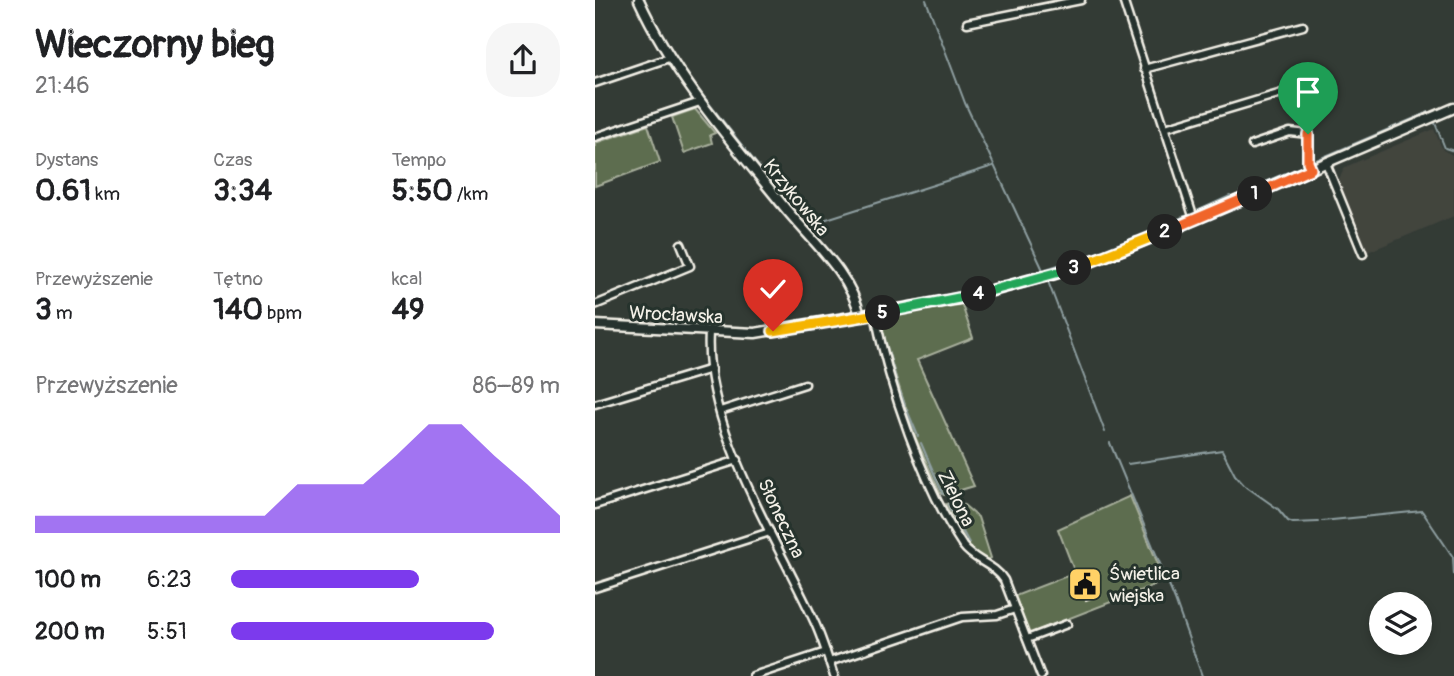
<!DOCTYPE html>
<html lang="pl">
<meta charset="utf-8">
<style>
body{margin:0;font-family:Pangolin,sans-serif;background:#f6f6f6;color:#202124;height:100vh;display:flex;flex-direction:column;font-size:26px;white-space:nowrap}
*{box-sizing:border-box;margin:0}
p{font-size:23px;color:#757577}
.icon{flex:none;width:38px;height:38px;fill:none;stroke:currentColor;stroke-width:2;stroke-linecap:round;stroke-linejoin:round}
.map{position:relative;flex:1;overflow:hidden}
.drawer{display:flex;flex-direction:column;background:#fff;width:595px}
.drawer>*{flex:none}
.buttons{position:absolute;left:774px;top:592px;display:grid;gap:14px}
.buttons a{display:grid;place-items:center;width:63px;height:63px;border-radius:50%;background:#fff;box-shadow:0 4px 10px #0003;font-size:35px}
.pin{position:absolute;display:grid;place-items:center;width:60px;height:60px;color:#fff;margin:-72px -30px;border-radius:50% 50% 50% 0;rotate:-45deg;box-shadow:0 0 7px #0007}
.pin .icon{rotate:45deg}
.km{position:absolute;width:35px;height:35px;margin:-18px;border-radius:50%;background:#222;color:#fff;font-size:19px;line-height:35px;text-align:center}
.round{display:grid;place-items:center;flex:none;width:74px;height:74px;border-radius:28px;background:#f6f6f6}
.headline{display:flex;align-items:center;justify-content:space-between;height:119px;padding:0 35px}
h1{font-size:38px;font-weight:800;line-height:52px}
.metrics{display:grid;grid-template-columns:repeat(3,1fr);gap:10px;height:119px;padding:7px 35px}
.metrics div{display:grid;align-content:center}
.metrics b{font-size:30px;font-weight:800}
.metrics small{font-size:19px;font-weight:400}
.metrics p{font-size:19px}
.chart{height:196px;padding:14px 35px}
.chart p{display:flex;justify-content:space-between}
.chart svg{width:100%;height:126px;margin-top:7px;fill:#7c3aed;opacity:.7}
ul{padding:0 35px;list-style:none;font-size:23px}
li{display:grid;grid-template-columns:112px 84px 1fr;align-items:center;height:52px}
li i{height:18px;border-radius:9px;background:#7c3aed}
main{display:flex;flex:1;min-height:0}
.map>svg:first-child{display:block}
</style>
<main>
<section class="drawer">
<div class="headline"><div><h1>Wieczorny bieg</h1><p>21:46</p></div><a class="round"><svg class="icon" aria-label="share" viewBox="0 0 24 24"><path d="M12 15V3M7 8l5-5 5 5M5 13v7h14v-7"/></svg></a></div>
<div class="metrics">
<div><p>Dystans</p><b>0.61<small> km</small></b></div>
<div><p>Czas</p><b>3:34</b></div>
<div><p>Tempo</p><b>5:50<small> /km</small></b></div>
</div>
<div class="metrics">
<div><p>Przewyższenie</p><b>3<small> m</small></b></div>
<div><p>Tętno</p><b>140<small> bpm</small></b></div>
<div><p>kcal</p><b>49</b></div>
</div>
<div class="chart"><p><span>Przewyższenie</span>86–89 m</p>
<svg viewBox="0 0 160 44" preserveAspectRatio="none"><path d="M0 44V38L10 38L20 38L30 38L40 38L50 38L60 38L70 38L80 27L90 27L100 27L110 17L120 6L130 6L140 17L150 27L160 38V44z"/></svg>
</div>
<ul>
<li><b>100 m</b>6:23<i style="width:57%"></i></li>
<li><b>200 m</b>5:51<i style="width:80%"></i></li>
</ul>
</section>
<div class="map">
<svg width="859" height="676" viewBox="0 0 859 676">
<rect width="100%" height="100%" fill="#333b35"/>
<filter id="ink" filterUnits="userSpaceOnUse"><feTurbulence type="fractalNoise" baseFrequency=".0143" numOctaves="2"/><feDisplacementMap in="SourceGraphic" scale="14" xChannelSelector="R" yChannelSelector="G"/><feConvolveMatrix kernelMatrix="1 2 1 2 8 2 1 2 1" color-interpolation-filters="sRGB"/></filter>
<g filter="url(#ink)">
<!-- built -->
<path fill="#42443e" d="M 839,129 L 848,150 L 859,156 L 859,216 L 773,252 L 743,181 L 750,167 Z"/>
<!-- green -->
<g fill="#5d6d50" stroke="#a8af9c" stroke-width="2">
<path d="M 100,109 L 120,133 L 115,135 L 117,143 L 89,153 L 77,117 Z"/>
<path d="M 53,125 L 65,162 L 0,186 L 0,143 Z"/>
<path d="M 366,302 L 378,338 L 322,360 L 379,486 L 349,495 L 345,493 L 321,439 L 285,328 L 288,317 Z"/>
<path d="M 535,496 L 570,581 L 434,634 L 420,596 L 480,573 L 463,529 Z"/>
<path d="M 363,500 L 383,517 L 396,558 L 391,561 L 376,551 L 351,504 Z"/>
</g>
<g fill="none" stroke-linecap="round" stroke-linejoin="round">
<!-- stream -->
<g stroke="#8f9fa1" stroke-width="2">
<path d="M 50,0 L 55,14"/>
<path d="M 331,0 L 370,103 L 448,270 L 495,255"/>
<path d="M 59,22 L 95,79 L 201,214"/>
<path d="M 840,123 L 850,148 L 859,151"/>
<path d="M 719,161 L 834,112"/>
<path d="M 645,192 L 708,166"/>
<path d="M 602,211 L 635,196"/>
<path d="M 219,223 L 398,166"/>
<path d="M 555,232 L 590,216"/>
<path d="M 511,250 L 541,237"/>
<path d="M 454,284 L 510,432"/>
<path d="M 286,325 L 303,386"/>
<path d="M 305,391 L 310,405"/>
<path d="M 312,410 L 323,436"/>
<path d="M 326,443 L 348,494"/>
<path d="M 515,443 L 580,600 L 607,676"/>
<path d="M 533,464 L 627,450 L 640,475 L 649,485 L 683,509 L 693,521 L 698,523 L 723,522"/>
<path d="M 353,504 L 374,543"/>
<path d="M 727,521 L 827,511 L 858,557 L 859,575"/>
<path d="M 377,549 L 390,560"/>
</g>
</g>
<!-- building -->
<path fill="#655a53" stroke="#f4f1e8" stroke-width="2" d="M 496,570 L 500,580 L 495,582 L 501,596 L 491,600 L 481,576 Z"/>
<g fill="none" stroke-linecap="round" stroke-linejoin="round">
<!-- minor casing -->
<g stroke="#f4f1e8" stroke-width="11">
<g id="minor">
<path d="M 528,0 L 599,219"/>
<path d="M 372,23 L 486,0"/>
<path d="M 549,69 L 708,26"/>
<path d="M 0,83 L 74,58"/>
<path d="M 570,128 L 700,89"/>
<path d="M 0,137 L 105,102"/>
<path d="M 657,145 L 695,132 L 713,134 L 713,162 L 717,169"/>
<path d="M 731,163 L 768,254"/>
<path d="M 0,305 L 95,266 L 86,244"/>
<path d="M 280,314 C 294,387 327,484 368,546 C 379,561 399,564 409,580 L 446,676"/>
<path d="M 114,333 C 108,425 181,538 219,621 C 227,638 233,658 239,676"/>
<path d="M 0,404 L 116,369"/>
<path d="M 125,411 L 210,384"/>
<path d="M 0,505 L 143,460"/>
<path d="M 0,588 L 175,532"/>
<path d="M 432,639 L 472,624"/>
<path d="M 234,662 L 367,617 L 402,615 L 420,609"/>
<path d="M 158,676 L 231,652"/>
</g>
</g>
<!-- tertiary casing -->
<g stroke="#f4f1e8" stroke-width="13">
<g id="tertiary">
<path d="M 44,0 C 80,78 137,142 190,208 C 217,241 256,274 265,316"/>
<path d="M 0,325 L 160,333 L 364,299 L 460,274 L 527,250 L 859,108"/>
</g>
</g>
<!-- minor -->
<use href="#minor" stroke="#26332d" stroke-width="6"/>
<!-- tertiary -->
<use href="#tertiary" stroke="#26332d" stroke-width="8"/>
</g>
</g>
<g fill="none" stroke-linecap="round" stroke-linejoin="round" filter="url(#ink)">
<!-- split-1 casing -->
<g stroke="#fff" stroke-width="14">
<path id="split-1" d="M 660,194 L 716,169 L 713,162 L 713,134"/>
</g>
<!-- split-2 casing -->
<g stroke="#fff" stroke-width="14">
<path id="split-2" d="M 570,232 L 660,194"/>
</g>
<!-- split-3 casing -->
<g stroke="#fff" stroke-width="14">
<path id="split-3" d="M 479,268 L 570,232"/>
</g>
<!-- split-4 casing -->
<g stroke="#fff" stroke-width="14">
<path id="split-4" d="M 384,294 L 479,268"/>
</g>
<!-- split-5 casing -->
<g stroke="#fff" stroke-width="14">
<path id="split-5" d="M 288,313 L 384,294"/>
</g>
<!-- split-6 casing -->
<g stroke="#fff" stroke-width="14">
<path id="split-6" d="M 178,331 L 288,313"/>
</g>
<!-- split-1 -->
<use href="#split-1" stroke="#f0652b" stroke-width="9"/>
<!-- split-2 -->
<use href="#split-2" stroke="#f0652b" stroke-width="9"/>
<!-- split-3 -->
<use href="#split-3" stroke="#f5b400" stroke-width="9"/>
<!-- split-4 -->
<use href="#split-4" stroke="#22a559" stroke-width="9"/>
<!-- split-5 -->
<use href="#split-5" stroke="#22a559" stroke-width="9"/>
<!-- split-6 -->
<use href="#split-6" stroke="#f5b400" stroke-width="9"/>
</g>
<!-- icons -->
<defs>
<g id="civic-square" transform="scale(1.75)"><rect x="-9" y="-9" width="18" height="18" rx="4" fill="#ffd166" stroke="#26332d"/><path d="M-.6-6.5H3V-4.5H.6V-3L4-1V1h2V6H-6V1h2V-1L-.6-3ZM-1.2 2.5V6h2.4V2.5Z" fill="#111"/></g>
</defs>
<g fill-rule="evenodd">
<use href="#civic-square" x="490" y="584"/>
</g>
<g text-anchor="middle" stroke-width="6" stroke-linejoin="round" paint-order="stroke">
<!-- street labels -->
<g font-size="19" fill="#f4f1e8" stroke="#26332d">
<text transform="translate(202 197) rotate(51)" y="7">Krzykowska</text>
<text transform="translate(81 314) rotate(3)" y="7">Wrocławska</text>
<text transform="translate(362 498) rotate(64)" y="7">Zielona</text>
<text transform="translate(187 518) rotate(65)" y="7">Słoneczna</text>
</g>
<!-- poi labels -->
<g font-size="19" fill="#f4f1e8" stroke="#26332d" text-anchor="start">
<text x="514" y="580">Świetlica<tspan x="514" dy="22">wiejska</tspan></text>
</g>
</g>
</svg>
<div class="buttons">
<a><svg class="icon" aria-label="layers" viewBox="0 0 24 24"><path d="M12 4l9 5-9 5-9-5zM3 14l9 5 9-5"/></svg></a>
</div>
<div class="pin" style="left:713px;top:134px;background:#1e9e55"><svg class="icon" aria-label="arrive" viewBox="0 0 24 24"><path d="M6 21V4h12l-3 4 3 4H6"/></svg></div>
<div class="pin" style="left:178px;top:331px;background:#d93025"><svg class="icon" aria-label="check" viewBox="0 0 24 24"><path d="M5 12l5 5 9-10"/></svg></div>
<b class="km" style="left:660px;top:194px">1</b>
<b class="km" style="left:570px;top:232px">2</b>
<b class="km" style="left:479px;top:268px">3</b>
<b class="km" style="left:384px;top:294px">4</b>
<b class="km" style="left:288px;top:313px">5</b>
</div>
</main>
